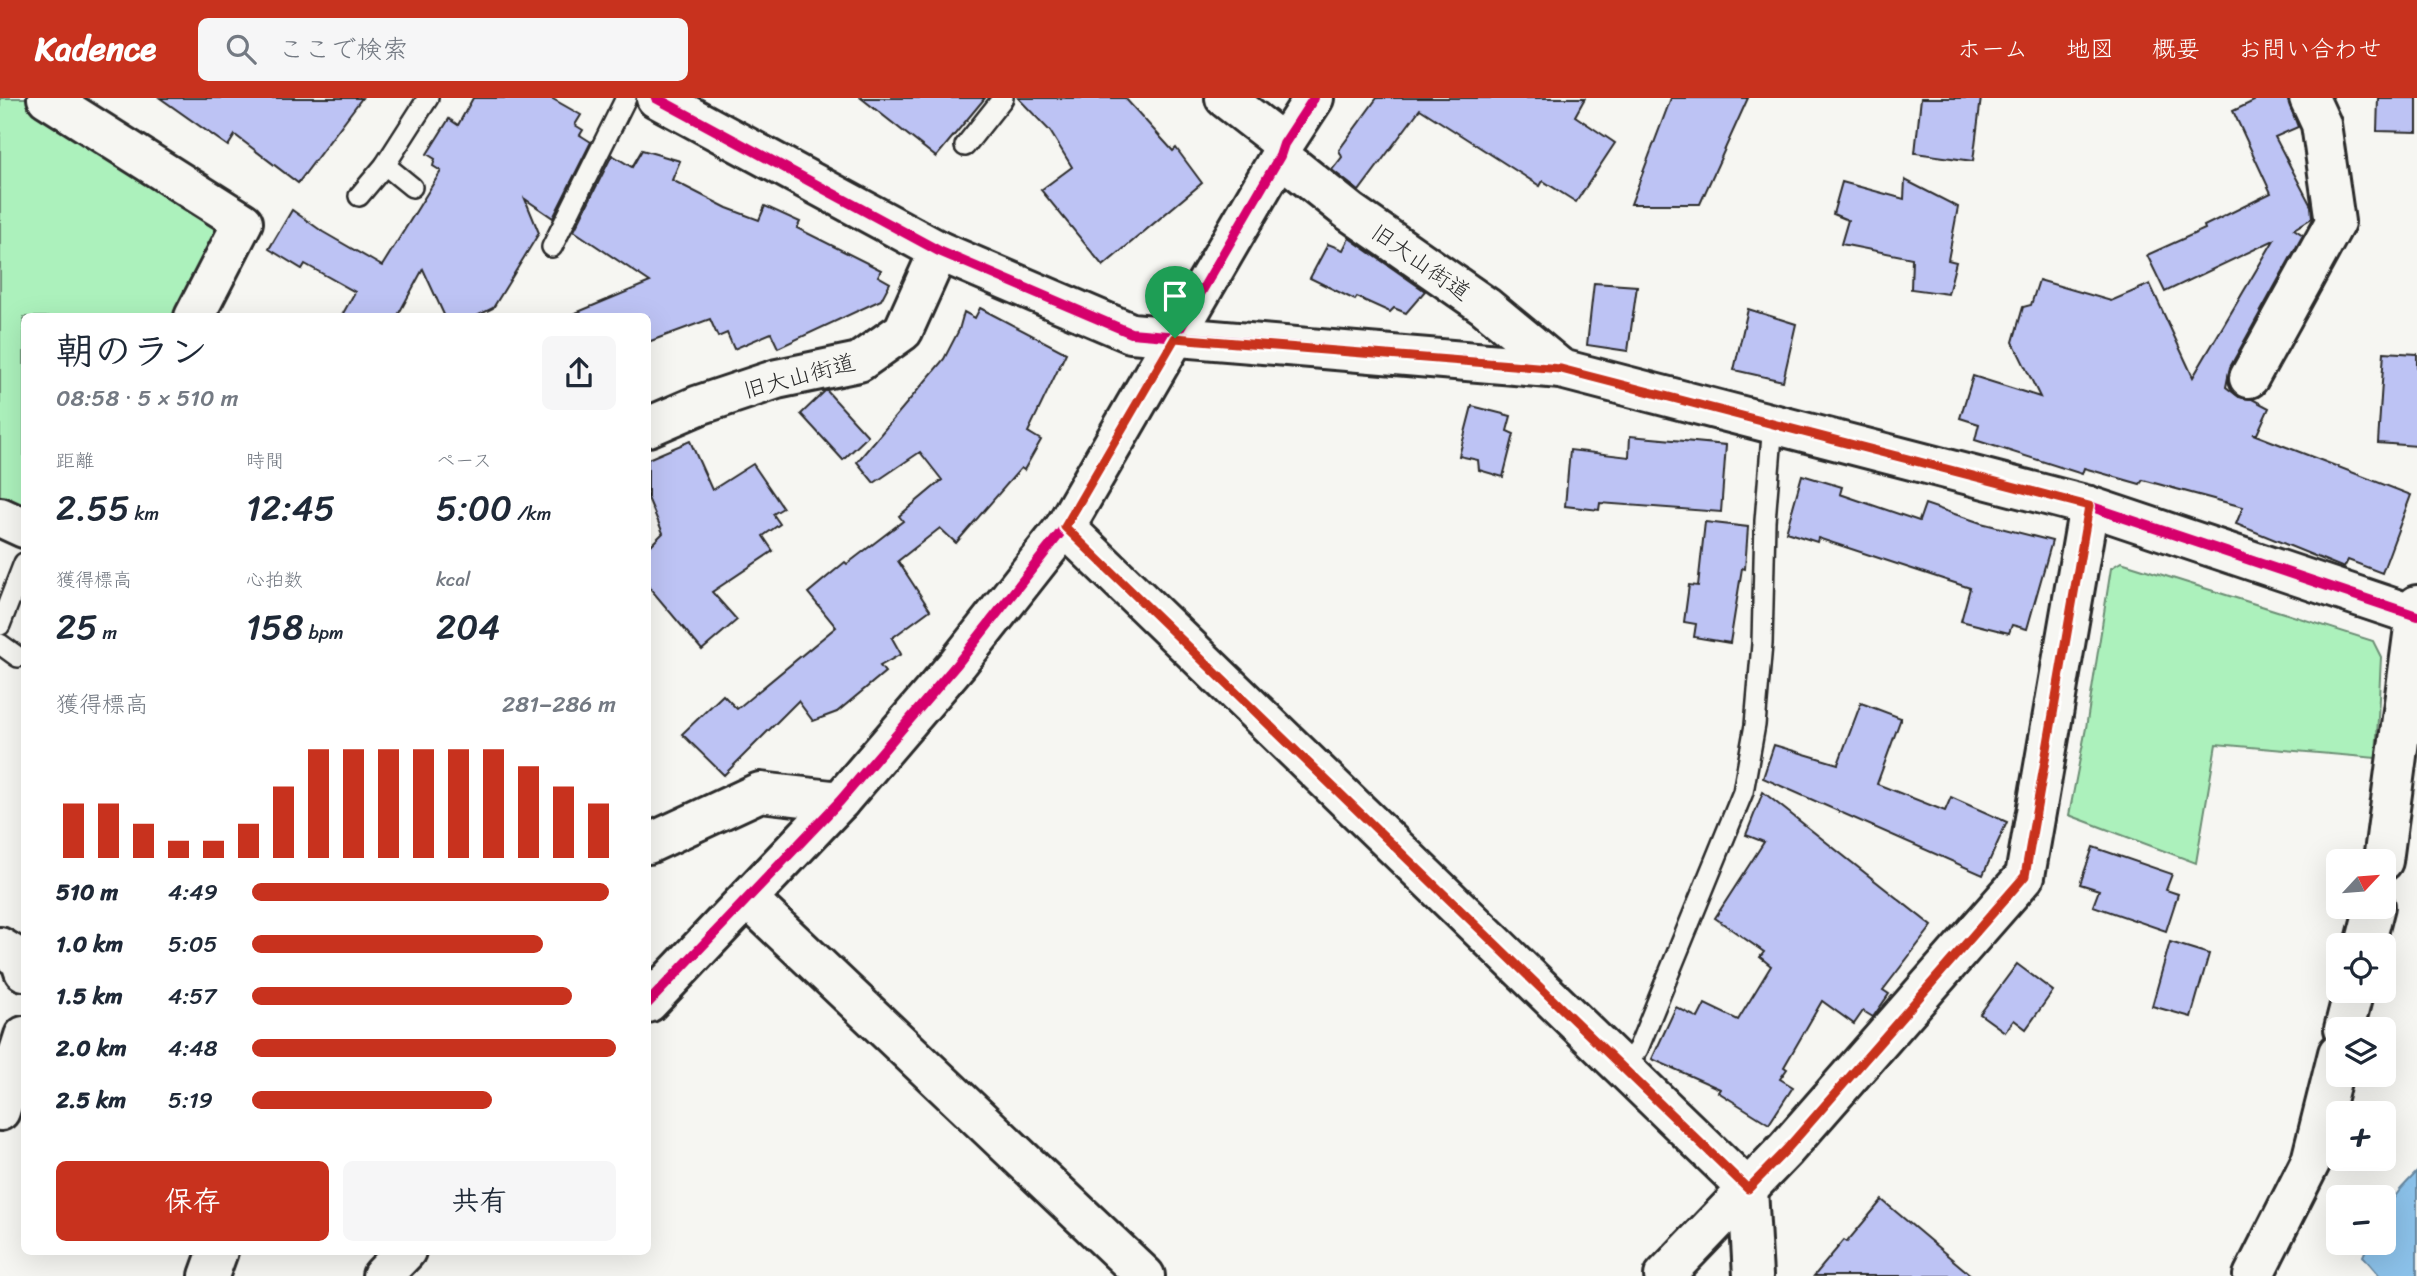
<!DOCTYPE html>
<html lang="ja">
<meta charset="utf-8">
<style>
body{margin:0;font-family:Sriracha,"Klee One",sans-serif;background:#f6f6f7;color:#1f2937;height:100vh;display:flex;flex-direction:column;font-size:26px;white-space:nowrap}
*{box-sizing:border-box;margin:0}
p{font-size:23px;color:#747a83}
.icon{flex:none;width:38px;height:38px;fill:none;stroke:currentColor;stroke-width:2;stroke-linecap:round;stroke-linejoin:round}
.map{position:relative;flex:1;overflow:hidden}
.details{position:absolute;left:21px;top:215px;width:630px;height:942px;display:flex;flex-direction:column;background:#fff;border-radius:10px;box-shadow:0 7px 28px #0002}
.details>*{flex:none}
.needle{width:46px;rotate:64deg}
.controls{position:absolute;left:2326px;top:751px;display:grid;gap:14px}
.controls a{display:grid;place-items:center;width:70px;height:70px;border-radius:10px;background:#fff;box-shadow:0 7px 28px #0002;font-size:35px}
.pin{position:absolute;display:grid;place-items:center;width:60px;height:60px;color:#fff;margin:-72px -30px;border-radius:50% 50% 50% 0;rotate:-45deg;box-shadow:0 0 7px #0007}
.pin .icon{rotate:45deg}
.round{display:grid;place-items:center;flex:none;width:74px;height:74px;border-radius:10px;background:#f6f6f7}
.overview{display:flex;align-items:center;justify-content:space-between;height:119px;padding:0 35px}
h1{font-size:38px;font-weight:600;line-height:52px}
.stats{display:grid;grid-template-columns:repeat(3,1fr);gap:10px;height:119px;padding:7px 35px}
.stats div{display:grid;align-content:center}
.stats b{font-size:35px;font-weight:600}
.stats small{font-size:19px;font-weight:400}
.stats p{font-size:19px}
.chart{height:196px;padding:14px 35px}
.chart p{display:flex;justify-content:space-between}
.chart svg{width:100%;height:126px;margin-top:7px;stroke:#c8321e;stroke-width:6}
.action{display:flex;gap:14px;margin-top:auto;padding:14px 35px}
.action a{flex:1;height:80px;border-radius:10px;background:#c8321e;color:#fff;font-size:28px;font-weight:600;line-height:80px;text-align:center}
.action a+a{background:#f6f6f7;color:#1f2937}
ul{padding:0 35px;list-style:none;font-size:23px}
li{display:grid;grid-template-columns:112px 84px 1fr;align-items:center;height:52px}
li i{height:18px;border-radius:9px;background:#c8321e}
header{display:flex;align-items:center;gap:42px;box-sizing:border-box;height:98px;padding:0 35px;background:#c8321e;color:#fff}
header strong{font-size:33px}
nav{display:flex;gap:38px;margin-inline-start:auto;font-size:24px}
.search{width:490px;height:63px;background:#f6f6f7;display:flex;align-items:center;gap:18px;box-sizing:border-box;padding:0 24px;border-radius:10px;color:#747a83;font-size:26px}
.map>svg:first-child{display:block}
</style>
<header>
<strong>Kadence</strong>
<div class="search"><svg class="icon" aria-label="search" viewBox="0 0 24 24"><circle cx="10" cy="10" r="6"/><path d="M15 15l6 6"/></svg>ここで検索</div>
<nav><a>ホーム</a><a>地図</a><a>概要</a><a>お問い合わせ</a></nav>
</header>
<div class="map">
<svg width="2417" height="1178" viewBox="0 0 2417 1178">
<rect width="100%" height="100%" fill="#f6f6f2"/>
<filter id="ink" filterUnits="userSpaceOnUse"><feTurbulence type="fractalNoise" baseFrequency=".0143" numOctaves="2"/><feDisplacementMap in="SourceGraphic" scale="14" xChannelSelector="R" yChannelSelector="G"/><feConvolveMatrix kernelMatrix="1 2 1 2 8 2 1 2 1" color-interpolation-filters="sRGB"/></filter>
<g filter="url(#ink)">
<!-- green -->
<g fill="#acf1bc" stroke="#6c8e74" stroke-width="2">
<path d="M 0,0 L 47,0 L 243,124 L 194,219 L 24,219 L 24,430 L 0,419 Z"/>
<path d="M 2121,464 L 2373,543 L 2381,559 L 2376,660 L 2216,646 L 2196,765 L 2069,717 L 2086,630 L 2111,470 Z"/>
</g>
<!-- water -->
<path fill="#8bc1e9" stroke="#65859d" stroke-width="2" d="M 2417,1074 L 2417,1178 L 2380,1178 L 2363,1158 L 2369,1145 L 2384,1144 C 2384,1106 2391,1101 2417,1074 Z"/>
<!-- building -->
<g fill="#bdc3f4" stroke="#2b2b2b" stroke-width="2">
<path d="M 160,0 L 362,0 L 298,85 L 235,37 L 228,48 Z"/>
<path d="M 473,0 L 551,0 L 581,17 L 575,27 L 583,32 L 580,37 L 591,44 L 553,120 L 525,101 L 539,135 L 493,210 L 475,219 L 445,219 L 423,171 L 397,219 L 341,219 L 355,194 L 305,166 L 302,171 L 269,151 L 292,112 L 323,134 L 382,168 L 441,73 L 433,68 L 435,61 L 427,56 L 449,21 L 458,27 Z"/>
<path d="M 861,0 L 985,0 L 936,59 Z"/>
<path d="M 1018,0 L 1125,0 L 1173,53 L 1176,50 L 1202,85 L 1103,168 L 1041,92 L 1072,69 L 1050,33 Z"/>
<path d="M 1377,0 L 1585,0 L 1575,18 L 1615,45 L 1576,104 L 1543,83 L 1540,88 L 1420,11 L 1359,93 L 1332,72 L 1342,59 L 1339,52 Z"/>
<path d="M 1671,0 L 1748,0 L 1700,106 L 1631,106 Z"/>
<path d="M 1921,0 L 1981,0 L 1973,63 L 1915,55 Z"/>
<path d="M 2253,0 L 2287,0 L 2298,29 L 2275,39 L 2311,108 L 2312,120 L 2294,131 L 2303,137 L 2230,269 L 2226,289 L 2239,299 L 2252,301 L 2269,310 L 2257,336 L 2253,336 L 2411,397 L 2382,475 L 2348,462 L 2344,470 L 2236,426 L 2243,409 L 2143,382 L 2140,386 L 2084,370 L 2082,376 L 1975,342 L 1979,326 L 1960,320 L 1973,278 L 2040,299 L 2013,244 L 2023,209 L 2031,207 L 2039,182 L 2111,203 L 2150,186 L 2193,279 L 2274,142 L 2165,194 L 2147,157 L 2205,131 L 2204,128 L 2271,95 L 2233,13 L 2254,3 Z"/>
<path d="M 2378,0 L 2417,0 L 2417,34 L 2377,33 Z"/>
<path d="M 642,52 L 680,63 L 672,82 L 727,110 L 759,122 L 765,108 L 800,124 L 797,130 L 881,172 L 878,178 L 890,185 L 881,202 L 778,250 L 771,235 L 734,251 L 727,235 L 718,239 L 710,221 L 648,244 L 648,219 L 566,219 L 650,184 L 574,133 L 612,57 L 632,69 Z"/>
<path d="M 1905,82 L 1958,109 L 1948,162 L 1956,164 L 1948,196 L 1911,191 L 1912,160 L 1841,146 L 1848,122 L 1833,116 L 1842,84 L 1904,101 Z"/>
<path d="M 1349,140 L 1425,193 L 1406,215 L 1394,210 L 1390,214 L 1357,199 L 1355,202 L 1310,180 L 1328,146 L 1343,152 Z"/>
<path d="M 1594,185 L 1637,188 L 1628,253 L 1587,247 Z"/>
<path d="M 980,210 L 1066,255 L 1028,334 L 1041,342 L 1024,372 L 1021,370 L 956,445 L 940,430 L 898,463 L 930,512 L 892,540 L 901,556 L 880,568 L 885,574 L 837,614 L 813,623 L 798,603 L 724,677 L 682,636 L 723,597 L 737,611 L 836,529 L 808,495 L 845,464 L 847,466 L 903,423 L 899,418 L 942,382 L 920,354 L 874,385 L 857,364 L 944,261 L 959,232 L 964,214 L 975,220 Z"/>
<path d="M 1748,211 L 1796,226 L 1783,283 L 1734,272 Z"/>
<path d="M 2384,254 L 2417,256 L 2417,348 L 2378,345 Z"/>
<path d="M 825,293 L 827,293 L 868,338 L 843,362 L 801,316 Z"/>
<path d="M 1472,308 L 1511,318 L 1507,333 L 1514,336 L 1503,379 L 1479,372 L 1478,362 L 1459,358 Z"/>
<path d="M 1630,338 L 1726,347 L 1721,414 L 1600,405 L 1599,412 L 1565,408 L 1570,352 L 1629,359 Z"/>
<path d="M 690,343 L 712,392 L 753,366 L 783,410 L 773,416 L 780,426 L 763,438 L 773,453 L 712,494 L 737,522 L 702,552 L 648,488 L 648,450 L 663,435 L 648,400 L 648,361 Z"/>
<path d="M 1802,377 L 1842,389 L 1840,396 L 1919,423 L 1925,406 L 1981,425 L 2052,443 L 2027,531 L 2012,527 L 2009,535 L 1961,523 L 1970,490 L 1818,440 L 1817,444 L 1786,434 Z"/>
<path d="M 1705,424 L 1748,429 L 1745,471 L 1742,470 L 1730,545 L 1694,539 L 1696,526 L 1684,524 L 1689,487 L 1698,488 Z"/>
<path d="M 1861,605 L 1901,620 L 1877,686 L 1945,713 L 1951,699 L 2007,724 L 1983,777 L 1763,680 L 1774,647 L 1838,666 Z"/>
<path d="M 1763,694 L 1932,828 L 1883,892 L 1889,896 L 1873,919 L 1863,913 L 1854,926 L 1822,903 L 1784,969 L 1787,971 L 1780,981 L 1793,989 L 1769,1026 L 1718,994 L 1720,991 L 1652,961 L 1676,909 L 1698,920 L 1705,906 L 1738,922 L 1771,868 L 1760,859 L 1764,854 L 1715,820 L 1764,744 L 1746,737 Z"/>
<path d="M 2093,749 L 2172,776 L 2166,792 L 2178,796 L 2166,833 L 2093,808 L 2099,792 L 2080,786 Z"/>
<path d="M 2170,844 L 2209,856 L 2191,919 L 2152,908 Z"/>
<path d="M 2017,866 L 2053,893 L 2026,931 L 2014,922 L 2005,934 L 1980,916 Z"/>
<path d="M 1882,1102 L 1972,1178 L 1814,1178 L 1844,1142 L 1847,1144 Z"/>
</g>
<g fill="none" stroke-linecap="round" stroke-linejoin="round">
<!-- lane casing -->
<g stroke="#2b2b2b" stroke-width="24">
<g id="lane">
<path d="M 965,48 L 1003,0"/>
<path d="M 385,67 L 412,89"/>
<path d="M 359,98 L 385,67 L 428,0"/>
<path d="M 552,149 L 626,0"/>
<path d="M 0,527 L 24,465"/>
<path d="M 0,546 L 18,559"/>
<path d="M 1623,970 L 1638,951 L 1743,694 L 1755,627 L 1762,546 L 1765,423 L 1773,325"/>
</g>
</g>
<!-- street casing -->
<g stroke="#2b2b2b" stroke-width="44">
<g id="street">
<path d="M 47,0 L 243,124 L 194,219"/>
<path d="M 1225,0 L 1284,46"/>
<path d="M 1280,58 L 1350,114 L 1485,208 L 1561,271"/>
<path d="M 2249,280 L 2335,124 L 2321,26 L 2309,0"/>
<path d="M 1065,429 L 1748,1091 L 1753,1178"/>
<path d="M 648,746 L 760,694 L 840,703"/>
<path d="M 2383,763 L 2417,507"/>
<path d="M 748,801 L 1145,1178"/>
<path d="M 2365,847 L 2375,808"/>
<path d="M 0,849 L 20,861 L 24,873"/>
<path d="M 2344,931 L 2354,892"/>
<path d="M 0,1013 L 24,938"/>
<path d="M 209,1178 L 218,1153"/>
<path d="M 2253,1178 L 2311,1063 L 2338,955"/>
</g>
</g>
<!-- secondary casing -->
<g stroke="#2b2b2b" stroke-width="44">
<g id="secondary">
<path d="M 656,0 L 939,153 L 1131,235 L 1561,271 L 2089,408 L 2417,518"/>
<path d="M 648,329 L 699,307 L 777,281 L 859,264 L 903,233 L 939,153"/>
<path d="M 0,419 L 24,430"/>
<path d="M 648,905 L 840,703 L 958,565 L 1065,429 L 1280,58 L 1284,46 L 1314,0"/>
<path d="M 382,1178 L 406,1153"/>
<path d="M 1664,1178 L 1785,1052 L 2025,778 L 2089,408"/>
</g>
</g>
<!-- lane -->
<use href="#lane" stroke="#f6f6f2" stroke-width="19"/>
<!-- street -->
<use href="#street" stroke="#f6f6f2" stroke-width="38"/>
<!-- secondary -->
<use href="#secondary" stroke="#f6f6f2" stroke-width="38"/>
<!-- cycleway casing -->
<g stroke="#f6f6f2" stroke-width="15">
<g id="cycleway">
<path d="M 656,0 L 939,153 L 1131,235 L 1561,271 L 2089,408 L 2417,518"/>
<path d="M 648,905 L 840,703 L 958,565 L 1065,429 L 1280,58 L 1284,46 L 1314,0"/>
</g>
</g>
<!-- cycleway -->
<use href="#cycleway" stroke="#d6006c" stroke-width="10"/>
</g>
</g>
<g fill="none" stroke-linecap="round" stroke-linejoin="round" filter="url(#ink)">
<!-- route casing -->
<g stroke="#fff" stroke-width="14">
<path id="route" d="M 1175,240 L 1561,271 L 2089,408 L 2025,778 L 1786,1052 L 1748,1091 L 1065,429 Z"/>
</g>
<!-- route -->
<use href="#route" stroke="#c8321e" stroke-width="9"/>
</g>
<g text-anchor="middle" stroke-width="5" stroke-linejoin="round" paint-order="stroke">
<!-- street labels -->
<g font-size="23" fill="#2b2b2b" stroke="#f6f6f2">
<text transform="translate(1421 164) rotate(35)" y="8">旧大山街道</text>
<text transform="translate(799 278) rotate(-15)" y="8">旧大山街道</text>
</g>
</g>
</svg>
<div class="controls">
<a><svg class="needle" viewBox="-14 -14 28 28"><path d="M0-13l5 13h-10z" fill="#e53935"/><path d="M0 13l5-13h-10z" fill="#747a83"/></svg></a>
<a><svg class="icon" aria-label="locate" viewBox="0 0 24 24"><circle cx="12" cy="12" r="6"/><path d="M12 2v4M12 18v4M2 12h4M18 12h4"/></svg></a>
<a><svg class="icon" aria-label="layers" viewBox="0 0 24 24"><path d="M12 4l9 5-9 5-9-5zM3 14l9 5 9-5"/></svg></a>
<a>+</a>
<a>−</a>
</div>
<div class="pin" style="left:1175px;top:240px;background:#1e9e55"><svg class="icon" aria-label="arrive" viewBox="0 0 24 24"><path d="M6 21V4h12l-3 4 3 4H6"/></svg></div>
<section class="details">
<div class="overview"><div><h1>朝のラン</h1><p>08:58 · 5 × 510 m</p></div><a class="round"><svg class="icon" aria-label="share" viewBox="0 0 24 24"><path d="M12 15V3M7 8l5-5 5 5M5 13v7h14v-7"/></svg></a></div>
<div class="stats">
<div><p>距離</p><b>2.55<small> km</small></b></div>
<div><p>時間</p><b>12:45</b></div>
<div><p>ペース</p><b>5:00<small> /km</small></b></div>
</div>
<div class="stats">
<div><p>獲得標高</p><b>25<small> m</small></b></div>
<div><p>心拍数</p><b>158<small> bpm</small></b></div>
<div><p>kcal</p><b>204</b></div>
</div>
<div class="chart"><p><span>獲得標高</span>281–286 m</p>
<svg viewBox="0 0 160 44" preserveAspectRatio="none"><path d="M5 44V25M15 44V25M25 44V32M35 44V38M45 44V38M55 44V32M65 44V19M75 44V6M85 44V6M95 44V6M105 44V6M115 44V6M125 44V6M135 44V12M145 44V19M155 44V25"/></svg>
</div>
<ul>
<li><b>510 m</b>4:49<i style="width:98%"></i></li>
<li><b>1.0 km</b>5:05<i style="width:80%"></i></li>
<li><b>1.5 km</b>4:57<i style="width:88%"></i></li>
<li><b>2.0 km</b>4:48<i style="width:100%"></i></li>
<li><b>2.5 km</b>5:19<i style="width:66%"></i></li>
</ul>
<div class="action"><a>保存</a><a>共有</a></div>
</section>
</div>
